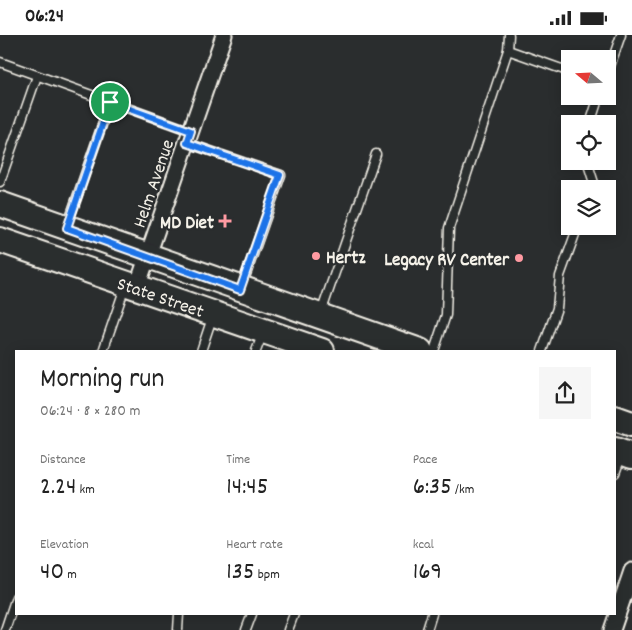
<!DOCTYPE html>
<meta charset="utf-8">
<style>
body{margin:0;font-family:Dekko,sans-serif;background:#f6f6f6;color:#222;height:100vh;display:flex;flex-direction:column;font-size:19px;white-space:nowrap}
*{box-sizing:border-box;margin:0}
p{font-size:16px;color:#767676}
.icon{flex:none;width:28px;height:28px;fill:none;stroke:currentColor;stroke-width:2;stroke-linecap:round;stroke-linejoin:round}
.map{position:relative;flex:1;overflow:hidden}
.sheet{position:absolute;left:15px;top:315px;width:601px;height:265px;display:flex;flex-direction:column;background:#fff;border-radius:0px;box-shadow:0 2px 12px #0003}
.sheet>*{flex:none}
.needle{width:32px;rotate:289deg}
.fabs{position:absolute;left:561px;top:15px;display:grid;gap:10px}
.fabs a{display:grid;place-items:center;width:55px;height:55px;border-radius:0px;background:#fff;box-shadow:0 2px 12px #0003;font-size:25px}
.pin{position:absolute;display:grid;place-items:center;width:42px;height:42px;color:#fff;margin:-21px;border:2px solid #fff;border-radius:50%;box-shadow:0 1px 5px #0007}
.round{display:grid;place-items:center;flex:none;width:52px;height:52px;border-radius:0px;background:#f6f6f6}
.headline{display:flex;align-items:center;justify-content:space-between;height:85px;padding:0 25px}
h1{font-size:28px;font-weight:600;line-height:38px}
.stats{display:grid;grid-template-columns:repeat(3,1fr);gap:8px;height:85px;padding:5px 25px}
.stats div{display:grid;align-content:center}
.stats b{font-size:25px;font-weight:600}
.stats small{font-size:14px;font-weight:400}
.stats p{font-size:14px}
.status{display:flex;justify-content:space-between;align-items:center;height:35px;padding:0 25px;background:#fff;direction:ltr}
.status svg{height:14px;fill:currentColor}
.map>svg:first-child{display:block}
</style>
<div class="status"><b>06:24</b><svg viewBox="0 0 49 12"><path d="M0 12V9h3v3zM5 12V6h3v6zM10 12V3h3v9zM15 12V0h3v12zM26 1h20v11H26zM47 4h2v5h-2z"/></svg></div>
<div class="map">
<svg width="632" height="595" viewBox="0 0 632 595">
<rect width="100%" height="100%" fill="#2a2d2e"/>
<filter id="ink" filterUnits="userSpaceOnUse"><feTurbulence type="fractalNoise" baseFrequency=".02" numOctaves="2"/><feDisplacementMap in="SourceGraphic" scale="10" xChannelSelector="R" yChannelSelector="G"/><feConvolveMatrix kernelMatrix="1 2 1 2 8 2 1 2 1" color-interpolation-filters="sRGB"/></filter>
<g filter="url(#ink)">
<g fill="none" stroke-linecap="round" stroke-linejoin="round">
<!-- service casing -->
<g stroke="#f4f1e8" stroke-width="11">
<g id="service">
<path d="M 508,15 L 509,0"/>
<path d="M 0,27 L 191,96"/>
<path d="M 608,37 L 621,0"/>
<path d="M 590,89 L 599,61"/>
<path d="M 187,108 L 281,140 L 242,251"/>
<path d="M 587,126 L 594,148 L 592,154"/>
<path d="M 0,147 L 37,41"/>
<path d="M 67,191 L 110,67"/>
<path d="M 321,278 L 376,119"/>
<path d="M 103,316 L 125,252"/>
<path d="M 201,316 L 213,280"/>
<path d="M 256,316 L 263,298"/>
<path d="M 434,316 L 446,280 L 449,193 L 508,15 L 570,37"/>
<path d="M 542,316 L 557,273 L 560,241 L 578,191"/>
<path d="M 615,438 L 622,419"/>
<path d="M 5,595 L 16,562"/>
<path d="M 178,595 L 179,579"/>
<path d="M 246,595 L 252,579"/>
<path d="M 288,595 L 294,579"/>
<path d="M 427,595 L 432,579"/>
</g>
</g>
<!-- minor casing -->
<g stroke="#f4f1e8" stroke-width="19">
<g id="minor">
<path d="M 137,252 L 224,0"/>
<path d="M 612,595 L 632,536"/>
</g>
</g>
<!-- primary casing -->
<g stroke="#f4f1e8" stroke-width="28">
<g id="primary">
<path d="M 0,169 L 420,316"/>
<path d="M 0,205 L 322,316"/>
<path d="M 615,383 L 632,389"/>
<path d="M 615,415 L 632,421"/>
</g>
</g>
<!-- service -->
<use href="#service" stroke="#2a2d2e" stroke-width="8"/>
<!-- minor -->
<use href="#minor" stroke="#2a2d2e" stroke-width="15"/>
<!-- primary -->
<use href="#primary" stroke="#2a2d2e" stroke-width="24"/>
</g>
</g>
<g fill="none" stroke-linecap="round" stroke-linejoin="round" filter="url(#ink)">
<!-- route casing -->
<g stroke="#fff" stroke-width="10">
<path id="route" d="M 110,67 L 191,96 L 187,108 L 280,140 L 240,255 L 67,193 Z"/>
</g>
<!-- route -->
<use href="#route" stroke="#1a73e8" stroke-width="6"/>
</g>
<!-- markers -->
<g fill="#ff9aa2" stroke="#2a2d2e" stroke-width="2">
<path d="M222.5 178.5h5v5h5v5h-5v5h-5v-5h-5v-5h5z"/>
<circle cx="316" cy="221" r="5"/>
<circle cx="519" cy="223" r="5"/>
</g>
<g text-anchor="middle" stroke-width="4.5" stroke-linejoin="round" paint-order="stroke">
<!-- street labels -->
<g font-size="19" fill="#f4f1e8" stroke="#2a2d2e">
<text transform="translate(152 148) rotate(-71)" y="7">Helm Avenue</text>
<text transform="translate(161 261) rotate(19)" y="7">State Street</text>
</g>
<!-- poi labels -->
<g font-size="19" font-weight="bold" fill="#f4f1e8" stroke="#2a2d2e" text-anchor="end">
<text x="214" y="193">MD Diet</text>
<text x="326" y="228" text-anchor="start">Hertz</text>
<text x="509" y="230">Legacy RV Center</text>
</g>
</g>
</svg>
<div class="fabs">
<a><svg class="needle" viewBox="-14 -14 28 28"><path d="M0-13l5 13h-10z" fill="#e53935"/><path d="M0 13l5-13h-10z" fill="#767676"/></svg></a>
<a><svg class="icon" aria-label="locate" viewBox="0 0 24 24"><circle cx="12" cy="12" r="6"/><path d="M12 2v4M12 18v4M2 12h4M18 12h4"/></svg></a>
<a><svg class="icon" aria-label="layers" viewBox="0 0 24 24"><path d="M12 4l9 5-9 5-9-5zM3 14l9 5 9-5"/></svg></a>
</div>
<div class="pin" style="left:110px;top:67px;background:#1e9e55"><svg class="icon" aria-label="arrive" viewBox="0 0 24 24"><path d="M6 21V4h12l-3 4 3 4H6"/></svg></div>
<section class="sheet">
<div class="headline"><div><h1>Morning run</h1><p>06:24 · 8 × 280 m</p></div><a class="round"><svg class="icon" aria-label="share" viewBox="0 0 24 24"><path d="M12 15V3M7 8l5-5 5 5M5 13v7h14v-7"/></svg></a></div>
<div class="stats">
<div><p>Distance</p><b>2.24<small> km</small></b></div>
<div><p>Time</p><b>14:45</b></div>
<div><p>Pace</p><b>6:35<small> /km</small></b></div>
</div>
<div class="stats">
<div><p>Elevation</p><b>40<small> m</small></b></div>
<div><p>Heart rate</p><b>135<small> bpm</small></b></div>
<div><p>kcal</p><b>169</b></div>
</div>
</section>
</div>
